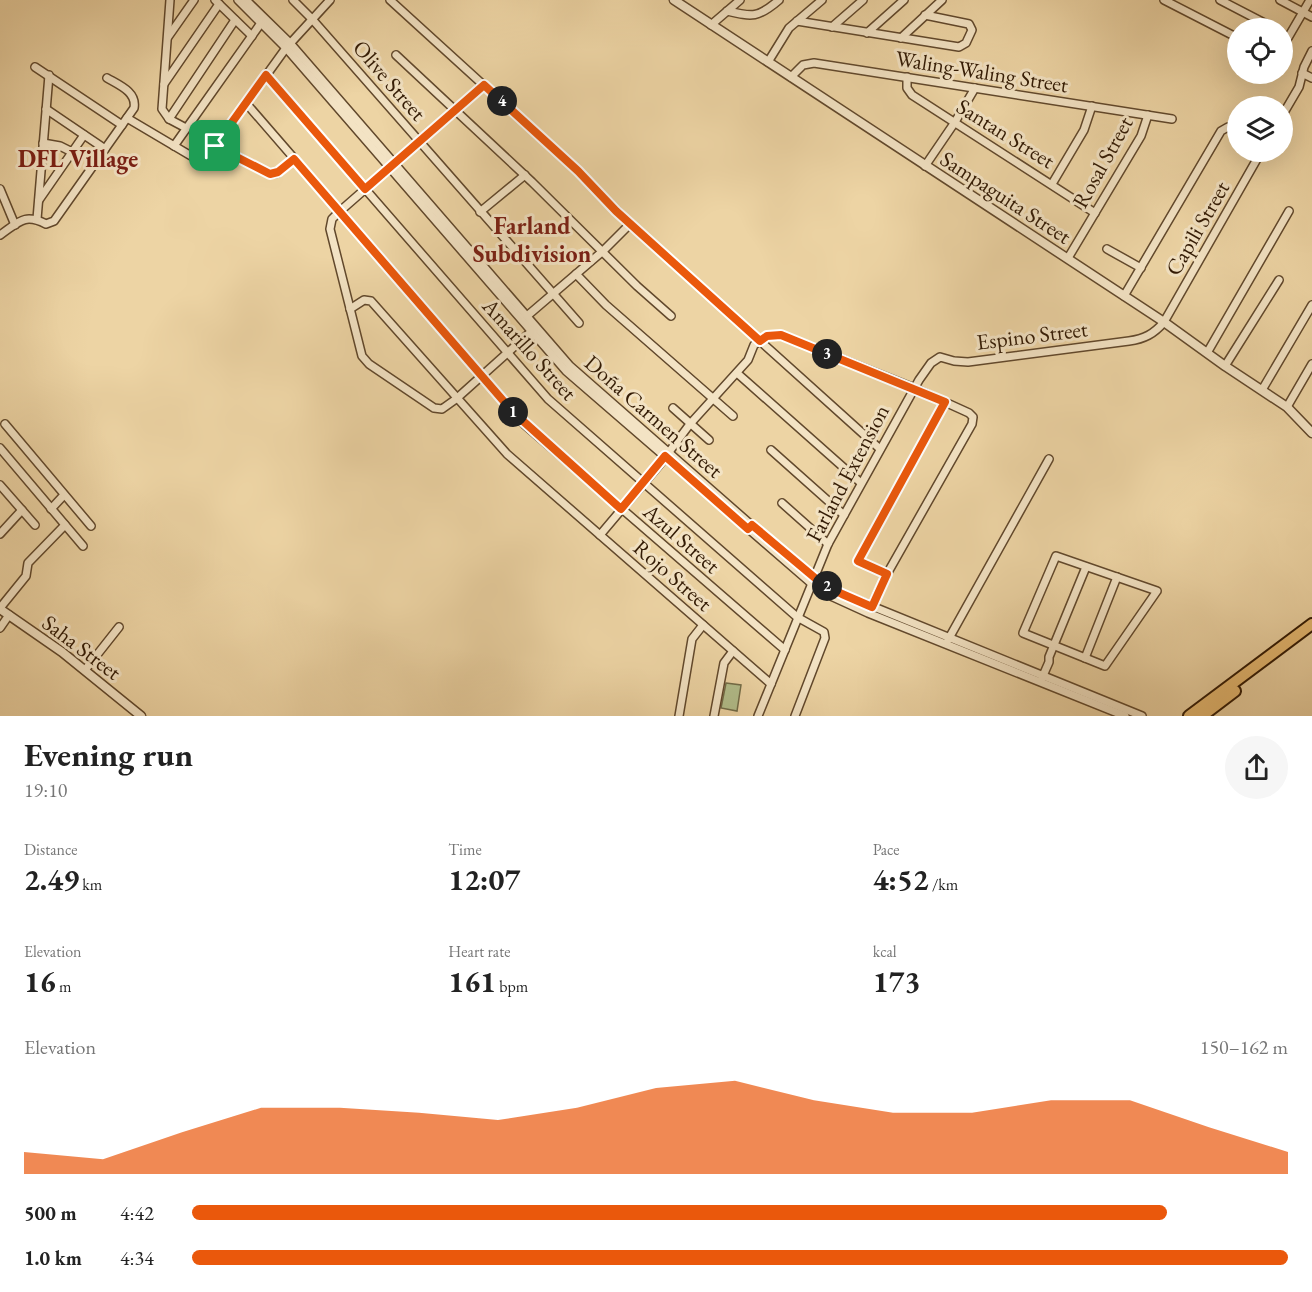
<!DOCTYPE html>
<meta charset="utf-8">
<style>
body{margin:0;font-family:"EB Garamond",serif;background:#f6f6f6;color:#222;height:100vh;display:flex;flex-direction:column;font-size:22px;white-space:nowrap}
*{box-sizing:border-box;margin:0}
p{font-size:20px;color:#767676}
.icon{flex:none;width:33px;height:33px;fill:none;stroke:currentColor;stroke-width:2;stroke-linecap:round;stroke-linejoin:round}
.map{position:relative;height:716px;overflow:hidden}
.sheet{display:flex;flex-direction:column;background:#fff;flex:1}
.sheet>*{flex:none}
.tools{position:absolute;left:1227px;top:18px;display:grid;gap:12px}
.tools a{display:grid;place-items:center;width:66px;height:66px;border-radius:50%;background:#fff;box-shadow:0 6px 24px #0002;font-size:30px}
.pin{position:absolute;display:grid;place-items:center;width:51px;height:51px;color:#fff;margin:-26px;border-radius:12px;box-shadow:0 3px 9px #0006}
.km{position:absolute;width:30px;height:30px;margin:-15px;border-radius:50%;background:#222;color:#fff;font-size:16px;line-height:30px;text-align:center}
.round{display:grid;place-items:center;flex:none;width:63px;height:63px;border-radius:32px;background:#f6f6f6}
.overview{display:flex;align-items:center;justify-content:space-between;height:102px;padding:0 24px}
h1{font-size:33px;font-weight:700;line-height:45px}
.figures{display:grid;grid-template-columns:repeat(3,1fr);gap:9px;height:102px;padding:6px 24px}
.figures div{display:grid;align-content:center}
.figures b{font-size:30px;font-weight:700}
.figures small{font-size:16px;font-weight:400}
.figures p{font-size:16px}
.chart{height:168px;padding:12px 24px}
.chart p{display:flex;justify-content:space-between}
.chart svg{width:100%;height:108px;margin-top:6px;fill:#ea580c;opacity:.7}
ul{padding:0 24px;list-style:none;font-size:20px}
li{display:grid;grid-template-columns:96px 72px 1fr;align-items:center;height:45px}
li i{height:15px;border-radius:8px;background:#ea580c}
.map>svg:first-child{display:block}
</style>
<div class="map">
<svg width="1312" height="716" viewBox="0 0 1312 716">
<rect width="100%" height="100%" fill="#edd4a4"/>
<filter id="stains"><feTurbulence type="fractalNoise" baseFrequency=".00333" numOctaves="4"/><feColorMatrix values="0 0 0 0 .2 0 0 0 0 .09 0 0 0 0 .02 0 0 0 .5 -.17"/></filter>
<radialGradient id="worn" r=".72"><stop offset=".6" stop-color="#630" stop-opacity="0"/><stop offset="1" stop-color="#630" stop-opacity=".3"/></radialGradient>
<!-- green -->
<path fill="#b2be8b" stroke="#726c48" stroke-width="1.5" d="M 726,683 L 741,685 L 737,711 L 721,708 Z"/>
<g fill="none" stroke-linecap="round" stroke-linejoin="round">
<!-- minor casing -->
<g stroke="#61482c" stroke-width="10">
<g id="minor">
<path d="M 170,0 L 162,109 L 169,119 L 186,128"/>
<path d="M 215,0 L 252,36"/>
<path d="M 238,0 L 286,48 L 566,371 L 811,583 L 833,597 L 868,613 L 1125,716"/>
<path d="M 246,0 L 290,43 L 570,366 L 781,551 L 821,583 L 842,594 L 1142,716"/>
<path d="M 293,0 L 312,19 L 579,323"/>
<path d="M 390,0 L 578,171 L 630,224 L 880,449"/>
<path d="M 1164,0 L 1238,38"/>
<path d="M 1220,0 L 1274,28"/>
<path d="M 1280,0 L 1312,17"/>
<path d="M 727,11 C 753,17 758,18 779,0"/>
<path d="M 797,21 L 959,47 L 966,43 L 972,30 L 969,24 L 925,15"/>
<path d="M 711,25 L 740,0"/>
<path d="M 832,27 L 863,0"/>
<path d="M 867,33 L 904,0"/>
<path d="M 168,37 L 194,0"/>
<path d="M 901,38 L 942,0"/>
<path d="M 1282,48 L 1310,0"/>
<path d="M 396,55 L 532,182 L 637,286 L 671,316"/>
<path d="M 768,62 L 789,28 L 822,0"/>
<path d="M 35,67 L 122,125"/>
<path d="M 1302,73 L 1312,78"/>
<path d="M 266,75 L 548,399 L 797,617 L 824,632 L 825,638 L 795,716"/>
<path d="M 791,77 L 803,65 L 814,63 L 1172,119"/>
<path d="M 907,77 L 907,88 L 912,95 L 1095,213"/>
<path d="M 164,84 L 219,4"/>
<path d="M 484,85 L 339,212 L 332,219 L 330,229 L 362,356 L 369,364 L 434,408 L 442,409 L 456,399 L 534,329"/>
<path d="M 246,103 L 525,425 L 785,650"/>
<path d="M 46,109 L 105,149"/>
<path d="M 1282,116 L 1299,87 L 1304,67 L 1312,51"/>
<path d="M 127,118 L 203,163 L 286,48 L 330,0"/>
<path d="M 169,119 L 235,20"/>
<path d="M 43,143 L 60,146 L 72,152"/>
<path d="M 215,145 L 270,174 L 278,173 L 294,159"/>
<path d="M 174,146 L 261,23"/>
<path d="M 925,166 L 955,122 L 975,88"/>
<path d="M 1052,184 L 1084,130 L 1092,106"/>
<path d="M 0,189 L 15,225"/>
<path d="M 39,200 L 84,135"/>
<path d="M 480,212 L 525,175"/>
<path d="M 37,219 L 49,75"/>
<path d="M 0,235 C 19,222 24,213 46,224 L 54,221 L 134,108 C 137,92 119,85 107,78"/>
<path d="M 1107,249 L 1141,268"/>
<path d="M 1068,258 L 1141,136 L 1148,115"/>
<path d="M 576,274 L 606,305 L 733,416"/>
<path d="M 1124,296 L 1221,131 L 1228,127 L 1238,129"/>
<path d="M 350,309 L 364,300 L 371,301 L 507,454 L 771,684"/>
<path d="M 527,316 L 603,251 L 630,224"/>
<path d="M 1207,353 L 1289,211"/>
<path d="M 1225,366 L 1279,280"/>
<path d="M 737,373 L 861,483"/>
<path d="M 1262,390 L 1312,305"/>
<path d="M 1287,407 L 1312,364"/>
<path d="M 673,408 L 709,440"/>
<path d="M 5,424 L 91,526"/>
<path d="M 0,448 L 83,546"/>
<path d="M 771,450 L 844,515"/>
<path d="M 0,485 L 35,525"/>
<path d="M 782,503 L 828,544"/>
<path d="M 51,509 L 64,495"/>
<path d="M 0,534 L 22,510"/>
<path d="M 600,535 L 660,464 L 690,424 L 748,360 L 754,345 L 767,336 L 781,335 L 914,388 L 969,413 L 973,417 L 972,424 L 887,574 L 869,611"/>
<path d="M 1056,556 L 1157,591 L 1105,666 L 1023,633 Z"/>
<path d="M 887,574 L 858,561 L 945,402"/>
<path d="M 0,608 L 26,576 L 28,563 L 65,525"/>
<path d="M 0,628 L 9,615"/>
<path d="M 948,640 L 1049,459"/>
<path d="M 1085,658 L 1117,577"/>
<path d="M 85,670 L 119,627"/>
<path d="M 1042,678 L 1049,662 L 1049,657 L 1086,567"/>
<path d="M 679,716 L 692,639 L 703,625"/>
<path d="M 714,716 L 724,663 L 733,651"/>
<path d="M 758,716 L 828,544 L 919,380 L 931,363 L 940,357 L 954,361 L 968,362 L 1129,341 C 1144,339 1154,334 1164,322 L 1261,152"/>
</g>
</g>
<!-- tertiary casing -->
<g stroke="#61482c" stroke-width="11">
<g id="tertiary">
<path d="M 674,0 L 1164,322 L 1225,366 L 1287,407 L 1312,433"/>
<path d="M 0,609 L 62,652 L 141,716"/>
</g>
</g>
<!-- trunk casing -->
<g stroke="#321a04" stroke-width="14">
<g id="trunk">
<path d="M 1189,716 L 1312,624"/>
<path d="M 1202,716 L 1235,691"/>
</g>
</g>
<!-- minor -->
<use href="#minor" stroke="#f3e3c4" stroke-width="7"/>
<!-- tertiary -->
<use href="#tertiary" stroke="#f3e3c4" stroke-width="8"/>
<!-- trunk -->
<use href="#trunk" stroke="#e6ba72" stroke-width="10"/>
</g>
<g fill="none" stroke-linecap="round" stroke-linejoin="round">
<!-- route casing -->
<g stroke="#fff" stroke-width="12">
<path id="route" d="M 266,75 L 365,189 L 484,85 L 578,171 L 616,211 L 760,341 L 767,336 L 781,335 L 945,402 L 858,561 L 887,574 L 872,607 L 842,594 L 821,583 L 752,525 L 748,529 L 665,456 L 621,509 L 513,412 L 294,159 L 278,172 L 270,174 L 215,146 Z"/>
</g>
<!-- route -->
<use href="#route" stroke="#ea580c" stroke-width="8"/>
</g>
<g text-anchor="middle" stroke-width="6" stroke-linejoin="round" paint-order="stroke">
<!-- street labels -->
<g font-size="22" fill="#321a04" stroke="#f3e3c4">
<text transform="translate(982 71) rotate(9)" y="8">Waling-Waling Street</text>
<text transform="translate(390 80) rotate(49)" y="8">Olive Street</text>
<text transform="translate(1006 133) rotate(32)" y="8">Santan Street</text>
<text transform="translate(1102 162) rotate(-61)" y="8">Rosal Street</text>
<text transform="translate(1006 197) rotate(33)" y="8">Sampaguita Street</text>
<text transform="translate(1197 228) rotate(-60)" y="8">Capili Street</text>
<text transform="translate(1032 335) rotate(-7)" y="8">Espino Street</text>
<text transform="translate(530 349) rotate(48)" y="8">Amarillo Street</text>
<text transform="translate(654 416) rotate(41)" y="8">Doña Carmen Street</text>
<text transform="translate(847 473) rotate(-62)" y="8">Farland Extension</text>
<text transform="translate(682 538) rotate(41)" y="8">Azul Street</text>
<text transform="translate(673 575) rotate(41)" y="8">Rojo Street</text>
<text transform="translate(82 647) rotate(37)" y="8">Saha Street</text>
</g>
<!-- neighbourhood labels -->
<g font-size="24" font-weight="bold" fill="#7a1f14" stroke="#f3e3c4">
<text x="78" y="167">DFL Village</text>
<text x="532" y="234">Farland<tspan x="532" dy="28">Subdivision</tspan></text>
</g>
</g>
<rect width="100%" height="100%" filter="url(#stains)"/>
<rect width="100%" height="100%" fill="url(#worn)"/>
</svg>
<div class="tools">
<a><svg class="icon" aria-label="locate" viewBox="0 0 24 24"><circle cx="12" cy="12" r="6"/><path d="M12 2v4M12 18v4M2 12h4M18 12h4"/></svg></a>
<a><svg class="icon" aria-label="layers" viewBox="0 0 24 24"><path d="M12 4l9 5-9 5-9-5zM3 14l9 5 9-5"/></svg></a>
</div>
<div class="pin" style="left:215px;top:146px;background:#1e9e55"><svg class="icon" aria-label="arrive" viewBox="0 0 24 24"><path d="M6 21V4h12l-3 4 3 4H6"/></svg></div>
<b class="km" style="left:513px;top:412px">1</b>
<b class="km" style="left:827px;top:586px">2</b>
<b class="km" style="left:827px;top:354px">3</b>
<b class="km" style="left:502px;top:101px">4</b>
</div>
<section class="sheet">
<div class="overview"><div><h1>Evening run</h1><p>19:10</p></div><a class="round"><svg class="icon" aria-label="share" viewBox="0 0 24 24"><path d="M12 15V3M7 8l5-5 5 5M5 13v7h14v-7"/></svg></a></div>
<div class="figures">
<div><p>Distance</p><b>2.49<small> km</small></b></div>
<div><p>Time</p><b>12:07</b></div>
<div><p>Pace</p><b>4:52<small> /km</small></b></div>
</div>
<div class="figures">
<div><p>Elevation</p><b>16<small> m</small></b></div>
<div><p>Heart rate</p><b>161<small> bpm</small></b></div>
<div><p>kcal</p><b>173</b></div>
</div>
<div class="chart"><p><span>Elevation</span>150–162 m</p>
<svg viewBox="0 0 160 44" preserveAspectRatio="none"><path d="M0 44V35L10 38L20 27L30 17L40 17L50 19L60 22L70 17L80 9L90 6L100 14L110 19L120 19L130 14L140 14L150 25L160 35V44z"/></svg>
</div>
<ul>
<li><b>500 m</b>4:42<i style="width:89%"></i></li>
<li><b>1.0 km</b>4:34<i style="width:100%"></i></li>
</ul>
</section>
